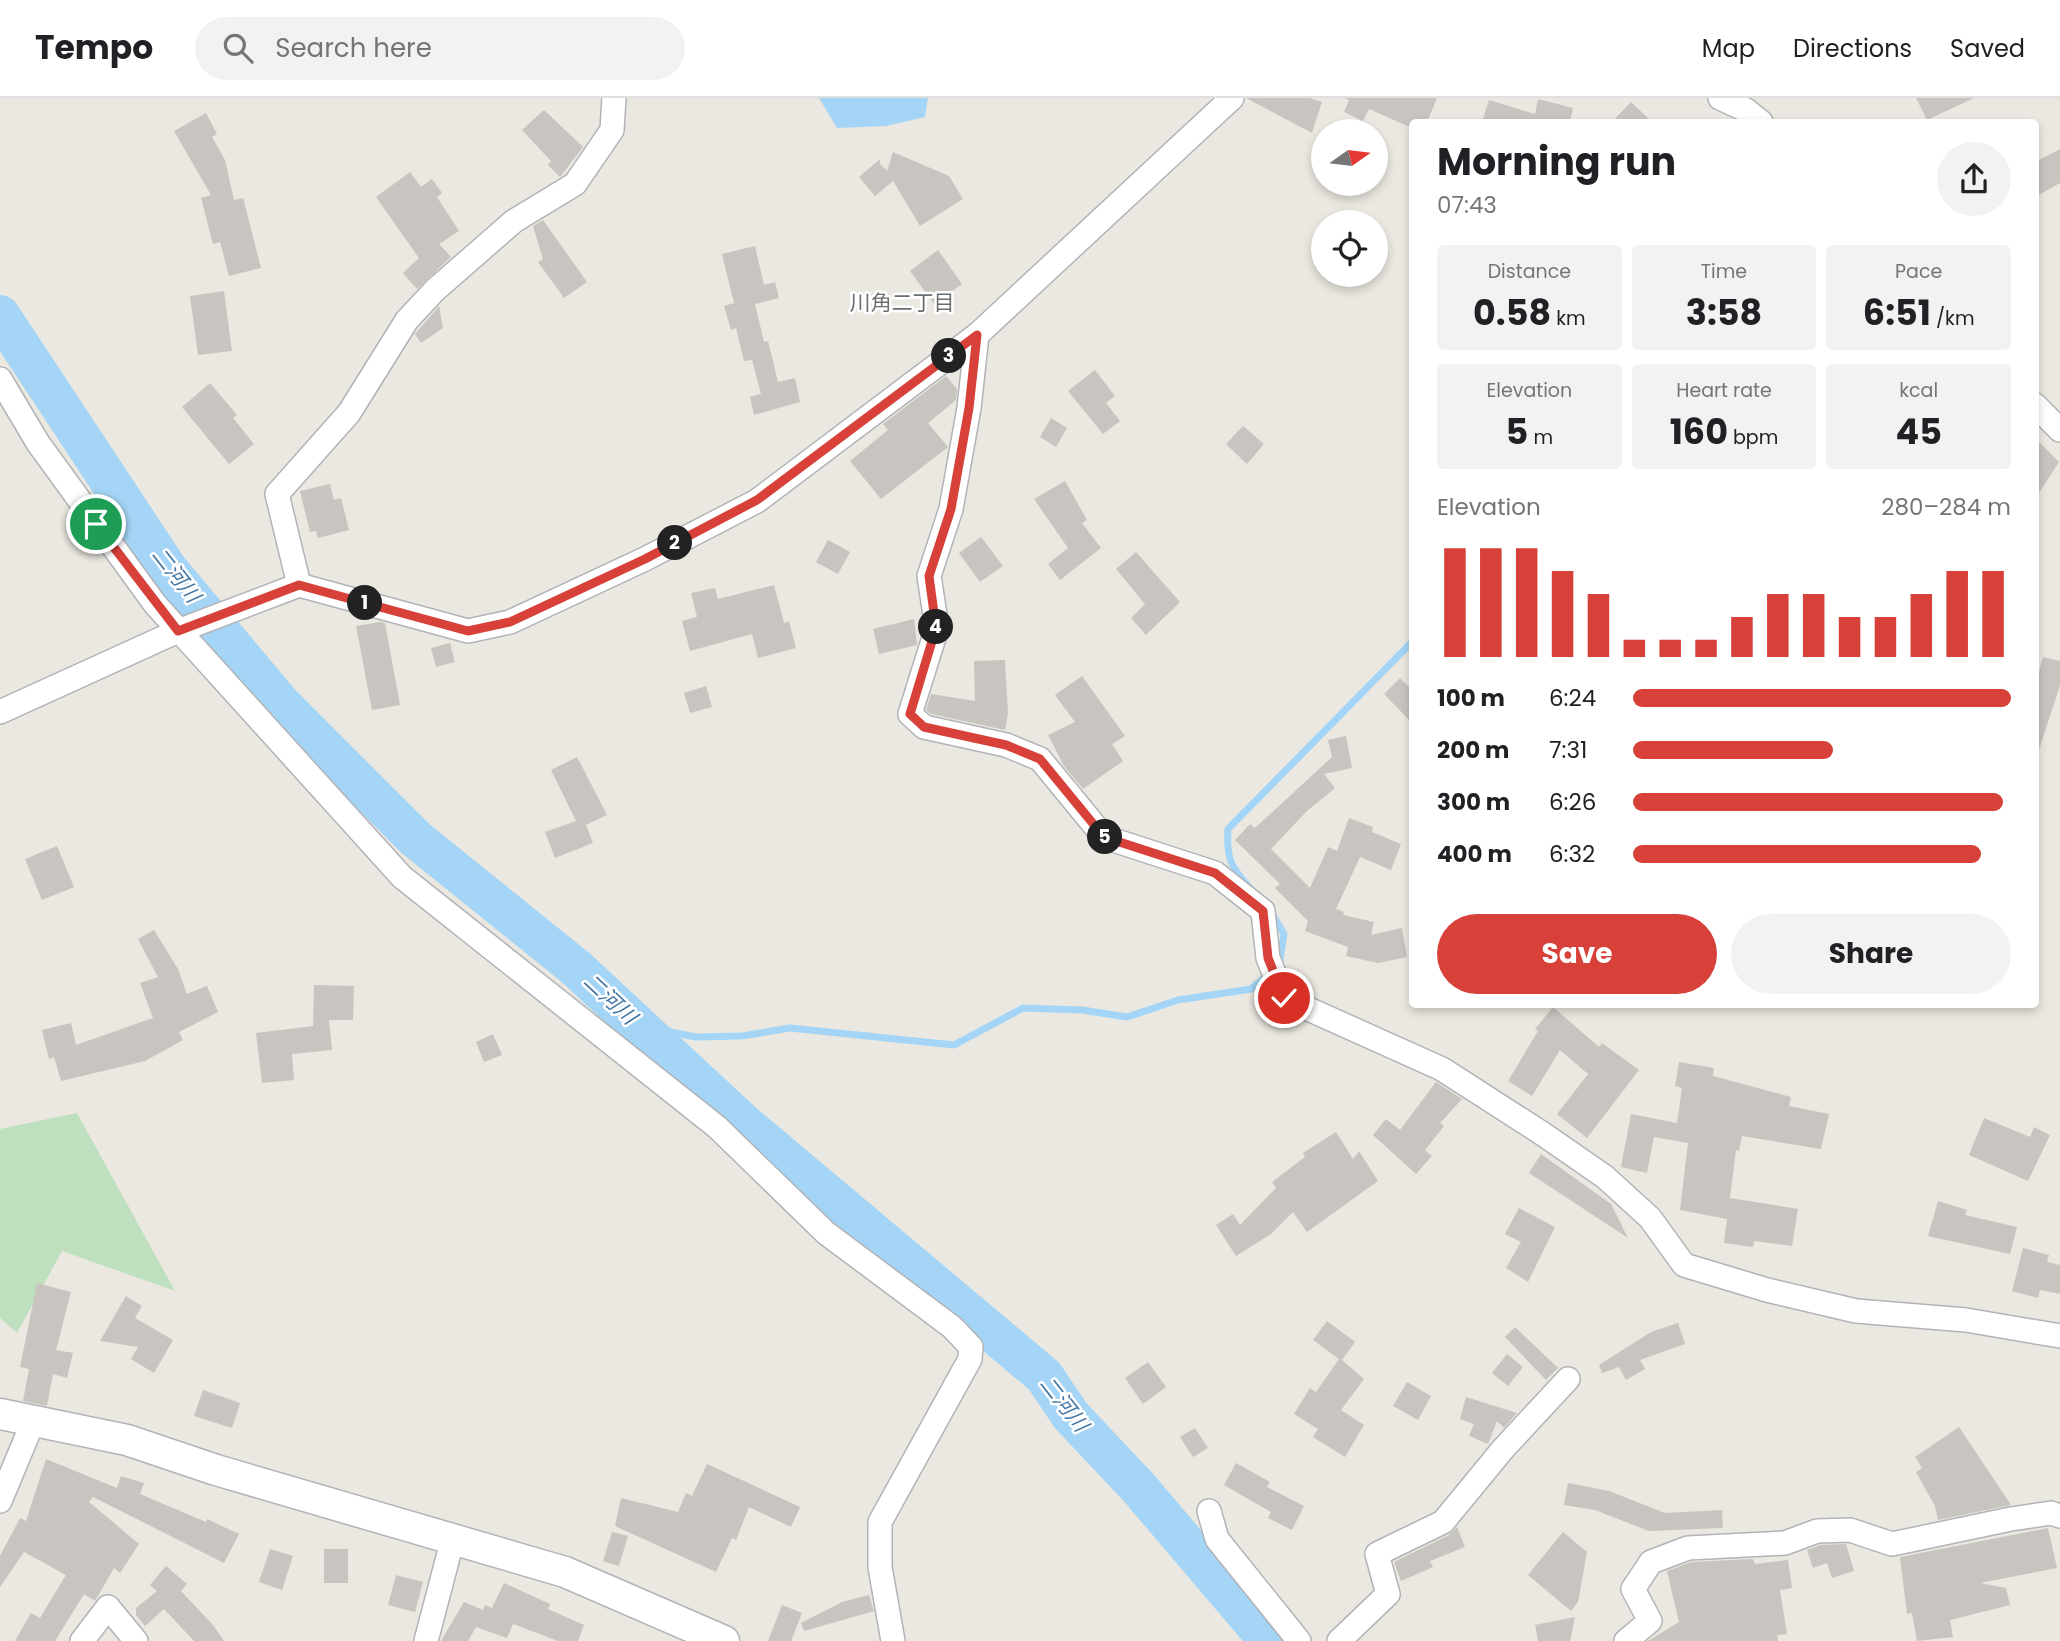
<!DOCTYPE html>
<meta charset="utf-8">
<style>
body{margin:0;font-family:Poppins,"Noto Sans JP",sans-serif;background:#f2f2f2;color:#202124;height:100vh;display:flex;flex-direction:column;font-size:26px;white-space:nowrap}
*{box-sizing:border-box;margin:0}
p{font-size:23px;color:#757577}
.icon{flex:none;width:38px;height:38px;fill:none;stroke:currentColor;stroke-width:2;stroke-linecap:round;stroke-linejoin:round}
.map{position:relative;flex:1;overflow:hidden}
.sheet{position:absolute;left:1409px;top:21px;width:630px;height:889px;display:flex;flex-direction:column;background:#fff;border-radius:7px;box-shadow:0 4px 10px #0003}
.sheet>*{flex:none}
.needle{width:46px;rotate:76deg}
.tools{position:absolute;left:1311px;top:21px;display:grid;gap:14px}
.tools a{display:grid;place-items:center;width:77px;height:77px;border-radius:50%;background:#fff;box-shadow:0 4px 10px #0003;font-size:35px}
.pin{position:absolute;display:grid;place-items:center;width:60px;height:60px;color:#fff;margin:-30px;border:4px solid #fff;border-radius:50%;box-shadow:0 2px 7px #0007}
.km{position:absolute;width:35px;height:35px;margin:-18px;border-radius:50%;background:#222;color:#fff;font-size:19px;line-height:35px;text-align:center}
.round{display:grid;place-items:center;flex:none;width:74px;height:74px;border-radius:37px;background:#f2f2f2}
.headline{display:flex;align-items:center;justify-content:space-between;height:119px;padding:0 28px}
h1{font-size:38px;font-weight:700;line-height:52px}
.figures{display:grid;grid-template-columns:repeat(3,1fr);gap:10px;height:119px;padding:7px 28px}
.figures div{display:grid;align-content:center;border-radius:7px;background:#f2f2f2;text-align:center}
.figures b{font-size:35px;font-weight:700}
.figures small{font-size:19px;font-weight:400}
.figures p{font-size:19px}
.chart{height:196px;padding:14px 28px}
.chart p{display:flex;justify-content:space-between}
.chart svg{width:100%;height:126px;margin-top:7px;stroke:#d74139;stroke-width:6}
.action{display:flex;gap:14px;margin-top:auto;padding:14px 28px}
.action a{flex:1;height:80px;border-radius:42px;background:#d74139;color:#fff;font-size:28px;font-weight:700;line-height:80px;text-align:center}
.action a+a{background:#f2f2f2;color:#202124}
ul{padding:0 28px;list-style:none;font-size:23px}
li{display:grid;grid-template-columns:112px 84px 1fr;align-items:center;height:52px}
li i{height:18px;border-radius:9px;background:#d74139}
header{display:flex;align-items:center;gap:42px;box-sizing:border-box;height:98px;padding:0 35px;background:#fff;border-bottom:2px solid #e0e0e0}
header strong{font-size:33px}
nav{display:flex;gap:38px;margin-inline-start:auto;font-size:24px}
.search{width:490px;height:63px;background:#f2f2f2;display:flex;align-items:center;gap:18px;box-sizing:border-box;padding:0 24px;border-radius:38px;color:#757577;font-size:26px}
.map>svg:first-child{display:block}
</style>
<header>
<strong>Tempo</strong>
<div class="search"><svg class="icon" aria-label="search" viewBox="0 0 24 24"><circle cx="10" cy="10" r="6"/><path d="M15 15l6 6"/></svg>Search here</div>
<nav><a>Map</a><a>Directions</a><a>Saved</a></nav>
</header>
<div class="map">
<svg width="2060" height="1543" viewBox="0 0 2060 1543">
<rect width="100%" height="100%" fill="#eae8e0"/>
<!-- green -->
<path fill="#bfe0be" d="M 77,1015 L 175,1193 L 62,1153 L 17,1235 L 0,1220 L 0,1031 Z"/>
<!-- water -->
<path fill="#a4d5f6" d="M 819,0 L 928,0 L 925,19 L 886,28 L 837,30 Z"/>
<g fill="none" stroke-linecap="round" stroke-linejoin="round">
<!-- stream -->
<g stroke="#a4d5f6" stroke-width="7">
<path d="M 1252,792 C 1231,769 1226,762 1228,731 L 1412,544"/>
<path d="M 1271,814 L 1284,836 L 1279,868"/>
<path d="M 639,928 L 696,939 L 742,938 L 790,930 L 954,947 L 1023,910 L 1082,912 L 1127,919 L 1178,902 L 1251,891 L 1270,875"/>
</g>
<!-- river -->
<path stroke="#a4d5f6" stroke-width="40" d="M 0,217 L 167,470 L 281,606 L 416,741 L 575,869 L 743,1025 L 1044,1278 L 1071,1318 L 1138,1389 L 1269,1543"/>
</g>
<!-- building -->
<g fill="#c8c4bf">
<path d="M 1246,0 L 1310,0 L 1322,4 L 1312,35 Z"/>
<path d="M 1344,0 L 1437,0 L 1427,24 L 1412,24 L 1412,30 L 1369,11 L 1363,23 L 1344,14 L 1349,2 Z"/>
<path d="M 1916,0 L 1974,0 L 1927,22 Z"/>
<path d="M 1538,1 L 1573,10 L 1570,24 L 1482,24 L 1489,2 L 1535,16 Z"/>
<path d="M 1631,4 L 1652,24 L 1612,24 Z"/>
<path d="M 544,12 L 583,49 L 560,79 L 548,67 L 551,63 L 522,32 Z"/>
<path d="M 206,15 L 217,36 L 212,39 L 225,62 L 234,102 L 243,100 L 261,170 L 229,178 L 220,144 L 213,146 L 201,100 L 211,97 L 174,33 Z"/>
<path d="M 2060,51 L 2060,85 L 2035,99 L 2035,64 Z"/>
<path d="M 893,54 L 949,78 L 963,101 L 920,128 L 893,83 L 875,98 L 859,79 L 880,61 L 880,66 L 887,73 Z"/>
<path d="M 410,74 L 421,89 L 432,81 L 442,95 L 437,99 L 459,133 L 439,146 L 451,159 L 417,191 L 403,175 L 419,160 L 376,99 Z"/>
<path d="M 543,122 L 587,184 L 564,200 L 538,164 L 543,161 L 533,128 Z"/>
<path d="M 755,148 L 764,187 L 775,184 L 779,200 L 755,206 L 764,244 L 768,243 L 778,284 L 795,280 L 800,304 L 754,317 L 750,299 L 761,296 L 752,262 L 744,263 L 736,230 L 731,232 L 724,208 L 734,205 L 722,156 Z"/>
<path d="M 938,152 L 962,186 L 934,206 L 910,173 Z"/>
<path d="M 224,193 L 232,253 L 198,257 L 190,198 Z"/>
<path d="M 439,208 L 443,230 L 421,245 L 415,236 Z"/>
<path d="M 1095,272 L 1115,298 L 1106,305 L 1120,323 L 1103,336 L 1068,293 Z"/>
<path d="M 946,278 L 957,291 L 956,302 L 928,325 L 948,349 L 881,401 L 850,363 L 888,332 L 883,326 Z"/>
<path d="M 210,285 L 237,317 L 233,320 L 254,346 L 229,366 L 182,309 Z"/>
<path d="M 1051,320 L 1067,330 L 1056,349 L 1040,339 Z"/>
<path d="M 1243,328 L 1264,346 L 1247,366 L 1226,346 Z"/>
<path d="M 2035,340 L 2059,364 L 2035,401 Z"/>
<path d="M 1065,383 L 1087,422 L 1082,425 L 1101,450 L 1060,482 L 1048,466 L 1068,450 L 1034,401 Z"/>
<path d="M 330,386 L 334,402 L 341,400 L 349,432 L 318,440 L 316,433 L 310,434 L 300,393 Z"/>
<path d="M 981,439 L 1003,468 L 980,484 L 959,455 Z"/>
<path d="M 828,442 L 850,454 L 838,476 L 816,464 Z"/>
<path d="M 1136,454 L 1180,504 L 1146,537 L 1131,520 L 1145,506 L 1116,471 Z"/>
<path d="M 774,487 L 784,525 L 789,523 L 796,550 L 758,560 L 752,536 L 690,553 L 682,523 L 697,519 L 691,495 L 715,490 L 718,501 Z"/>
<path d="M 914,521 L 917,547 L 879,556 L 873,531 Z"/>
<path d="M 380,524 L 385,525 L 400,607 L 372,612 L 356,528 Z"/>
<path d="M 450,545 L 455,564 L 436,569 L 431,550 Z"/>
<path d="M 2043,559 L 2060,563 L 2060,587 L 2039,652 L 2035,651 L 2035,589 Z"/>
<path d="M 1005,562 L 1008,616 L 1005,632 L 931,616 L 926,612 L 931,596 L 975,603 L 974,563 Z"/>
<path d="M 1082,578 L 1125,638 L 1112,646 L 1123,663 L 1083,691 L 1064,668 L 1048,637 L 1075,624 L 1055,597 Z"/>
<path d="M 1400,580 L 1412,592 L 1412,625 L 1384,596 Z"/>
<path d="M 706,588 L 712,609 L 690,615 L 684,595 Z"/>
<path d="M 1346,638 L 1352,670 L 1324,676 L 1335,690 L 1307,713 L 1271,751 L 1310,790 L 1328,749 L 1337,753 L 1349,720 L 1373,729 L 1372,734 L 1401,746 L 1391,772 L 1360,759 L 1336,811 L 1344,814 L 1343,817 L 1374,824 L 1371,837 L 1402,830 L 1407,859 L 1378,865 L 1346,858 L 1348,849 L 1305,833 L 1308,823 L 1275,790 L 1280,786 L 1235,742 L 1250,726 L 1255,730 L 1332,659 L 1328,642 Z"/>
<path d="M 577,659 L 607,717 L 586,727 L 593,745 L 555,760 L 545,734 L 576,723 L 551,672 Z"/>
<path d="M 57,748 L 74,789 L 42,802 L 25,761 Z"/>
<path d="M 154,832 L 178,871 L 187,896 L 207,888 L 218,914 L 179,934 L 183,942 L 145,963 L 61,983 L 54,959 L 49,961 L 42,932 L 71,925 L 76,947 L 153,920 L 140,885 L 158,879 L 138,841 Z"/>
<path d="M 314,887 L 354,888 L 353,922 L 329,922 L 332,952 L 292,956 L 294,982 L 262,985 L 256,935 L 313,928 Z"/>
<path d="M 1553,909 L 1599,949 L 1602,945 L 1639,972 L 1587,1040 L 1557,1016 L 1588,976 L 1560,952 L 1532,998 L 1508,983 L 1538,933 L 1535,931 Z"/>
<path d="M 493,936 L 502,957 L 484,964 L 476,944 Z"/>
<path d="M 1679,964 L 1714,970 L 1713,978 L 1791,999 L 1789,1008 L 1829,1016 L 1821,1051 L 1742,1038 L 1739,1053 L 1736,1052 L 1730,1100 L 1798,1111 L 1792,1148 L 1754,1143 L 1753,1149 L 1724,1145 L 1727,1121 L 1680,1112 L 1688,1045 L 1654,1039 L 1647,1075 L 1621,1069 L 1631,1016 L 1677,1025 L 1682,990 L 1675,988 Z"/>
<path d="M 1436,984 L 1462,1001 L 1440,1025 L 1444,1028 L 1425,1052 L 1432,1058 L 1416,1076 L 1373,1037 L 1386,1021 L 1400,1032 Z"/>
<path d="M 1984,1020 L 2030,1039 L 2034,1029 L 2050,1037 L 2028,1083 L 1969,1057 Z"/>
<path d="M 1336,1034 L 1353,1061 L 1359,1053 L 1378,1083 L 1307,1134 L 1293,1114 L 1271,1136 L 1236,1158 L 1216,1127 L 1233,1116 L 1240,1127 L 1276,1090 L 1272,1084 L 1305,1059 L 1303,1055 Z"/>
<path d="M 1541,1056 L 1611,1106 L 1628,1140 L 1529,1075 Z"/>
<path d="M 1938,1103 L 1967,1112 L 1965,1117 L 2017,1129 L 2010,1156 L 1928,1138 Z"/>
<path d="M 1519,1110 L 1555,1129 L 1528,1184 L 1506,1170 L 1521,1144 L 1505,1136 Z"/>
<path d="M 2023,1150 L 2049,1157 L 2047,1164 L 2060,1167 L 2060,1196 L 2040,1192 L 2038,1200 L 2012,1193 Z"/>
<path d="M 37,1185 L 71,1194 L 56,1252 L 73,1255 L 67,1280 L 53,1276 L 47,1308 L 23,1303 L 29,1271 L 20,1269 Z"/>
<path d="M 126,1198 L 142,1208 L 135,1220 L 173,1242 L 154,1275 L 131,1261 L 138,1249 L 100,1243 Z"/>
<path d="M 1327,1223 L 1355,1244 L 1342,1262 L 1364,1281 L 1341,1312 L 1364,1327 L 1345,1359 L 1313,1339 L 1318,1331 L 1294,1316 L 1310,1290 L 1316,1294 L 1339,1261 L 1313,1242 Z"/>
<path d="M 1678,1225 L 1685,1246 L 1640,1262 L 1645,1271 L 1626,1282 L 1619,1269 L 1602,1275 L 1599,1267 L 1651,1234 Z"/>
<path d="M 1515,1229 L 1558,1270 L 1546,1282 L 1505,1239 Z"/>
<path d="M 1507,1256 L 1523,1269 L 1508,1288 L 1492,1275 Z"/>
<path d="M 1148,1264 L 1166,1289 L 1143,1306 L 1125,1280 Z"/>
<path d="M 1407,1284 L 1431,1298 L 1418,1322 L 1393,1308 Z"/>
<path d="M 203,1292 L 240,1305 L 232,1330 L 194,1318 Z"/>
<path d="M 1466,1299 L 1498,1309 L 1517,1315 L 1504,1330 L 1497,1323 L 1488,1346 L 1469,1338 L 1474,1326 L 1460,1321 Z"/>
<path d="M 1959,1329 L 2011,1407 L 1938,1422 L 1935,1408 L 1916,1374 L 1922,1370 L 1915,1359 Z"/>
<path d="M 1195,1330 L 1208,1350 L 1193,1359 L 1180,1339 Z"/>
<path d="M 46,1361 L 117,1390 L 121,1378 L 144,1385 L 140,1396 L 206,1424 L 207,1421 L 239,1436 L 224,1465 L 93,1399 L 89,1404 L 139,1446 L 120,1475 L 114,1470 L 95,1503 L 84,1496 L 55,1543 L 15,1543 L 31,1515 L 40,1520 L 66,1477 L 24,1454 L 0,1489 L 0,1458 L 20,1420 L 26,1423 Z"/>
<path d="M 1236,1365 L 1270,1384 L 1267,1389 L 1304,1408 L 1292,1432 L 1268,1420 L 1271,1414 L 1224,1387 Z"/>
<path d="M 707,1366 L 800,1409 L 791,1429 L 749,1409 L 736,1442 L 732,1440 L 716,1474 L 615,1428 L 621,1400 L 678,1414 L 686,1395 L 692,1398 Z"/>
<path d="M 1568,1385 L 1609,1393 L 1665,1415 L 1722,1412 L 1723,1430 L 1649,1433 L 1595,1412 L 1564,1407 Z"/>
<path d="M 1457,1429 L 1465,1449 L 1430,1463 L 1433,1469 L 1401,1483 L 1394,1464 L 1449,1437 Z"/>
<path d="M 2048,1430 L 2057,1470 L 1980,1485 L 2006,1490 L 2010,1507 L 1950,1522 L 1953,1539 L 1917,1543 L 1912,1515 L 1907,1516 L 1900,1459 Z"/>
<path d="M 612,1434 L 628,1438 L 619,1468 L 603,1463 Z"/>
<path d="M 1563,1434 L 1587,1454 L 1578,1504 L 1571,1513 L 1528,1477 Z"/>
<path d="M 1846,1446 L 1854,1473 L 1832,1480 L 1827,1465 L 1813,1470 L 1807,1452 L 1820,1447 Z"/>
<path d="M 270,1451 L 293,1458 L 282,1492 L 259,1484 Z"/>
<rect x="324" y="1451" width="24" height="34"/>
<path d="M 1753,1461 L 1755,1466 L 1788,1462 L 1792,1490 L 1780,1492 L 1787,1536 L 1777,1537 L 1778,1543 L 1648,1543 L 1679,1524 L 1667,1473 L 1691,1464 Z"/>
<path d="M 166,1468 L 187,1486 L 181,1493 L 213,1527 L 224,1543 L 194,1543 L 164,1511 L 145,1528 L 136,1517 L 136,1510 L 157,1493 L 150,1487 Z"/>
<path d="M 396,1477 L 423,1484 L 415,1514 L 388,1507 Z"/>
<path d="M 504,1485 L 550,1506 L 548,1511 L 584,1527 L 578,1543 L 558,1543 L 513,1526 L 507,1540 L 476,1529 L 468,1543 L 441,1543 L 464,1504 L 483,1512 L 485,1507 L 492,1510 Z"/>
<path d="M 869,1497 L 874,1513 L 804,1533 L 801,1525 L 842,1504 Z"/>
<path d="M 782,1507 L 802,1515 L 791,1543 L 768,1543 Z"/>
<path d="M 1575,1519 L 1570,1543 L 1538,1543 L 1535,1527 Z"/>
</g>
<g fill="none" stroke-linecap="round" stroke-linejoin="round">
<!-- minor casing -->
<g stroke="#b1b3b7" stroke-width="26">
<g id="minor">
<path d="M 1720,0 L 1746,12 L 1761,24"/>
<path d="M 977,237 L 969,310 L 951,411 L 929,478 L 937,530 L 910,616 L 924,629 L 1006,647 L 1040,661 L 1104,739 L 1215,775 L 1263,813 L 1268,860 L 1284,900 L 1442,971 L 1543,1036 L 1605,1079 L 1650,1120 L 1684,1167 L 1767,1192 L 1856,1213 L 1966,1222 L 2060,1238"/>
<path d="M 0,281 L 38,345 L 155,506 L 402,779 L 717,1029 L 826,1135 L 952,1229 L 971,1249 L 970,1261 L 880,1424 L 880,1469 L 893,1543"/>
<path d="M 2035,307 L 2060,332"/>
<path d="M 299,487 L 277,396 L 349,315 L 407,222 L 435,192 L 514,123 L 575,86 L 612,32 L 614,0"/>
<path d="M 0,614 L 178,533 L 299,487 L 468,533 L 510,524 L 645,461 L 757,403 L 977,237 L 1232,0"/>
<path d="M 0,1403 L 33,1324"/>
<path d="M 1209,1413 L 1217,1441 L 1299,1543"/>
<path d="M 82,1543 L 108,1509 L 136,1543"/>
<path d="M 426,1543 L 453,1440"/>
<path d="M 1339,1543 L 1388,1496 L 1377,1456 L 1443,1424 L 1503,1351 L 1568,1281"/>
<path d="M 1626,1543 L 1650,1523 L 1633,1491 L 1651,1464 L 1688,1450 L 1785,1445 L 1817,1433 L 1850,1432 L 1892,1446 L 2011,1421 L 2051,1415 L 2060,1418"/>
</g>
</g>
<!-- tertiary casing -->
<g stroke="#b1b3b7" stroke-width="33">
<path id="tertiary" d="M 0,1316 L 127,1342 L 216,1372 L 565,1474 L 724,1543"/>
</g>
<!-- minor -->
<use href="#minor" stroke="#fff" stroke-width="23"/>
<!-- tertiary -->
<use href="#tertiary" stroke="#fff" stroke-width="30"/>
</g>
<g fill="none" stroke-linecap="round" stroke-linejoin="round">
<!-- route casing -->
<g stroke="#fff" stroke-width="14">
<path id="route" d="M 96,426 L 178,533 L 299,487 L 468,533 L 510,524 L 645,461 L 757,402 L 977,237 L 969,310 L 951,411 L 929,478 L 936,530 L 910,616 L 924,629 L 1006,647 L 1040,661 L 1104,739 L 1215,775 L 1263,813 L 1268,860 L 1284,900"/>
</g>
<!-- route -->
<use href="#route" stroke="#d74139" stroke-width="9"/>
</g>
<g text-anchor="middle" stroke-width="5" stroke-linejoin="round" paint-order="stroke">
<!-- neighbourhood labels -->
<g font-size="21" fill="#6a6e71" stroke="#fff">
<text x="902" y="212">川角二丁目</text>
</g>
<!-- water labels -->
<g font-size="21" font-style="italic" fill="#4577a5" stroke="#fff">
<text transform="translate(176 477) rotate(52)" y="7">二河川</text>
<text transform="translate(610 901) rotate(43)" y="7">二河川</text>
<text transform="translate(1064 1306) rotate(52)" y="7">二河川</text>
</g>
</g>
</svg>
<div class="tools">
<a><svg class="needle" viewBox="-14 -14 28 28"><path d="M0-13l5 13h-10z" fill="#e53935"/><path d="M0 13l5-13h-10z" fill="#757577"/></svg></a>
<a><svg class="icon" aria-label="locate" viewBox="0 0 24 24"><circle cx="12" cy="12" r="6"/><path d="M12 2v4M12 18v4M2 12h4M18 12h4"/></svg></a>
</div>
<div class="pin" style="left:96px;top:426px;background:#1e9e55"><svg class="icon" aria-label="arrive" viewBox="0 0 24 24"><path d="M6 21V4h12l-3 4 3 4H6"/></svg></div>
<div class="pin" style="left:1284px;top:900px;background:#d93025"><svg class="icon" aria-label="check" viewBox="0 0 24 24"><path d="M5 12l5 5 9-10"/></svg></div>
<b class="km" style="left:365px;top:505px">1</b>
<b class="km" style="left:675px;top:445px">2</b>
<b class="km" style="left:949px;top:258px">3</b>
<b class="km" style="left:936px;top:529px">4</b>
<b class="km" style="left:1105px;top:739px">5</b>
<section class="sheet">
<div class="headline"><div><h1>Morning run</h1><p>07:43</p></div><a class="round"><svg class="icon" aria-label="share" viewBox="0 0 24 24"><path d="M12 15V3M7 8l5-5 5 5M5 13v7h14v-7"/></svg></a></div>
<div class="figures">
<div><p>Distance</p><b>0.58<small> km</small></b></div>
<div><p>Time</p><b>3:58</b></div>
<div><p>Pace</p><b>6:51<small> /km</small></b></div>
</div>
<div class="figures">
<div><p>Elevation</p><b>5<small> m</small></b></div>
<div><p>Heart rate</p><b>160<small> bpm</small></b></div>
<div><p>kcal</p><b>45</b></div>
</div>
<div class="chart"><p><span>Elevation</span>280–284 m</p>
<svg viewBox="0 0 160 44" preserveAspectRatio="none"><path d="M5 44V6M15 44V6M25 44V6M35 44V14M45 44V22M55 44V38M65 44V38M75 44V38M85 44V30M95 44V22M105 44V22M115 44V30M125 44V30M135 44V22M145 44V14M155 44V14"/></svg>
</div>
<ul>
<li><b>100 m</b>6:24<i style="width:100%"></i></li>
<li><b>200 m</b>7:31<i style="width:53%"></i></li>
<li><b>300 m</b>6:26<i style="width:98%"></i></li>
<li><b>400 m</b>6:32<i style="width:92%"></i></li>
</ul>
<div class="action"><a>Save</a><a>Share</a></div>
</section>
</div>
